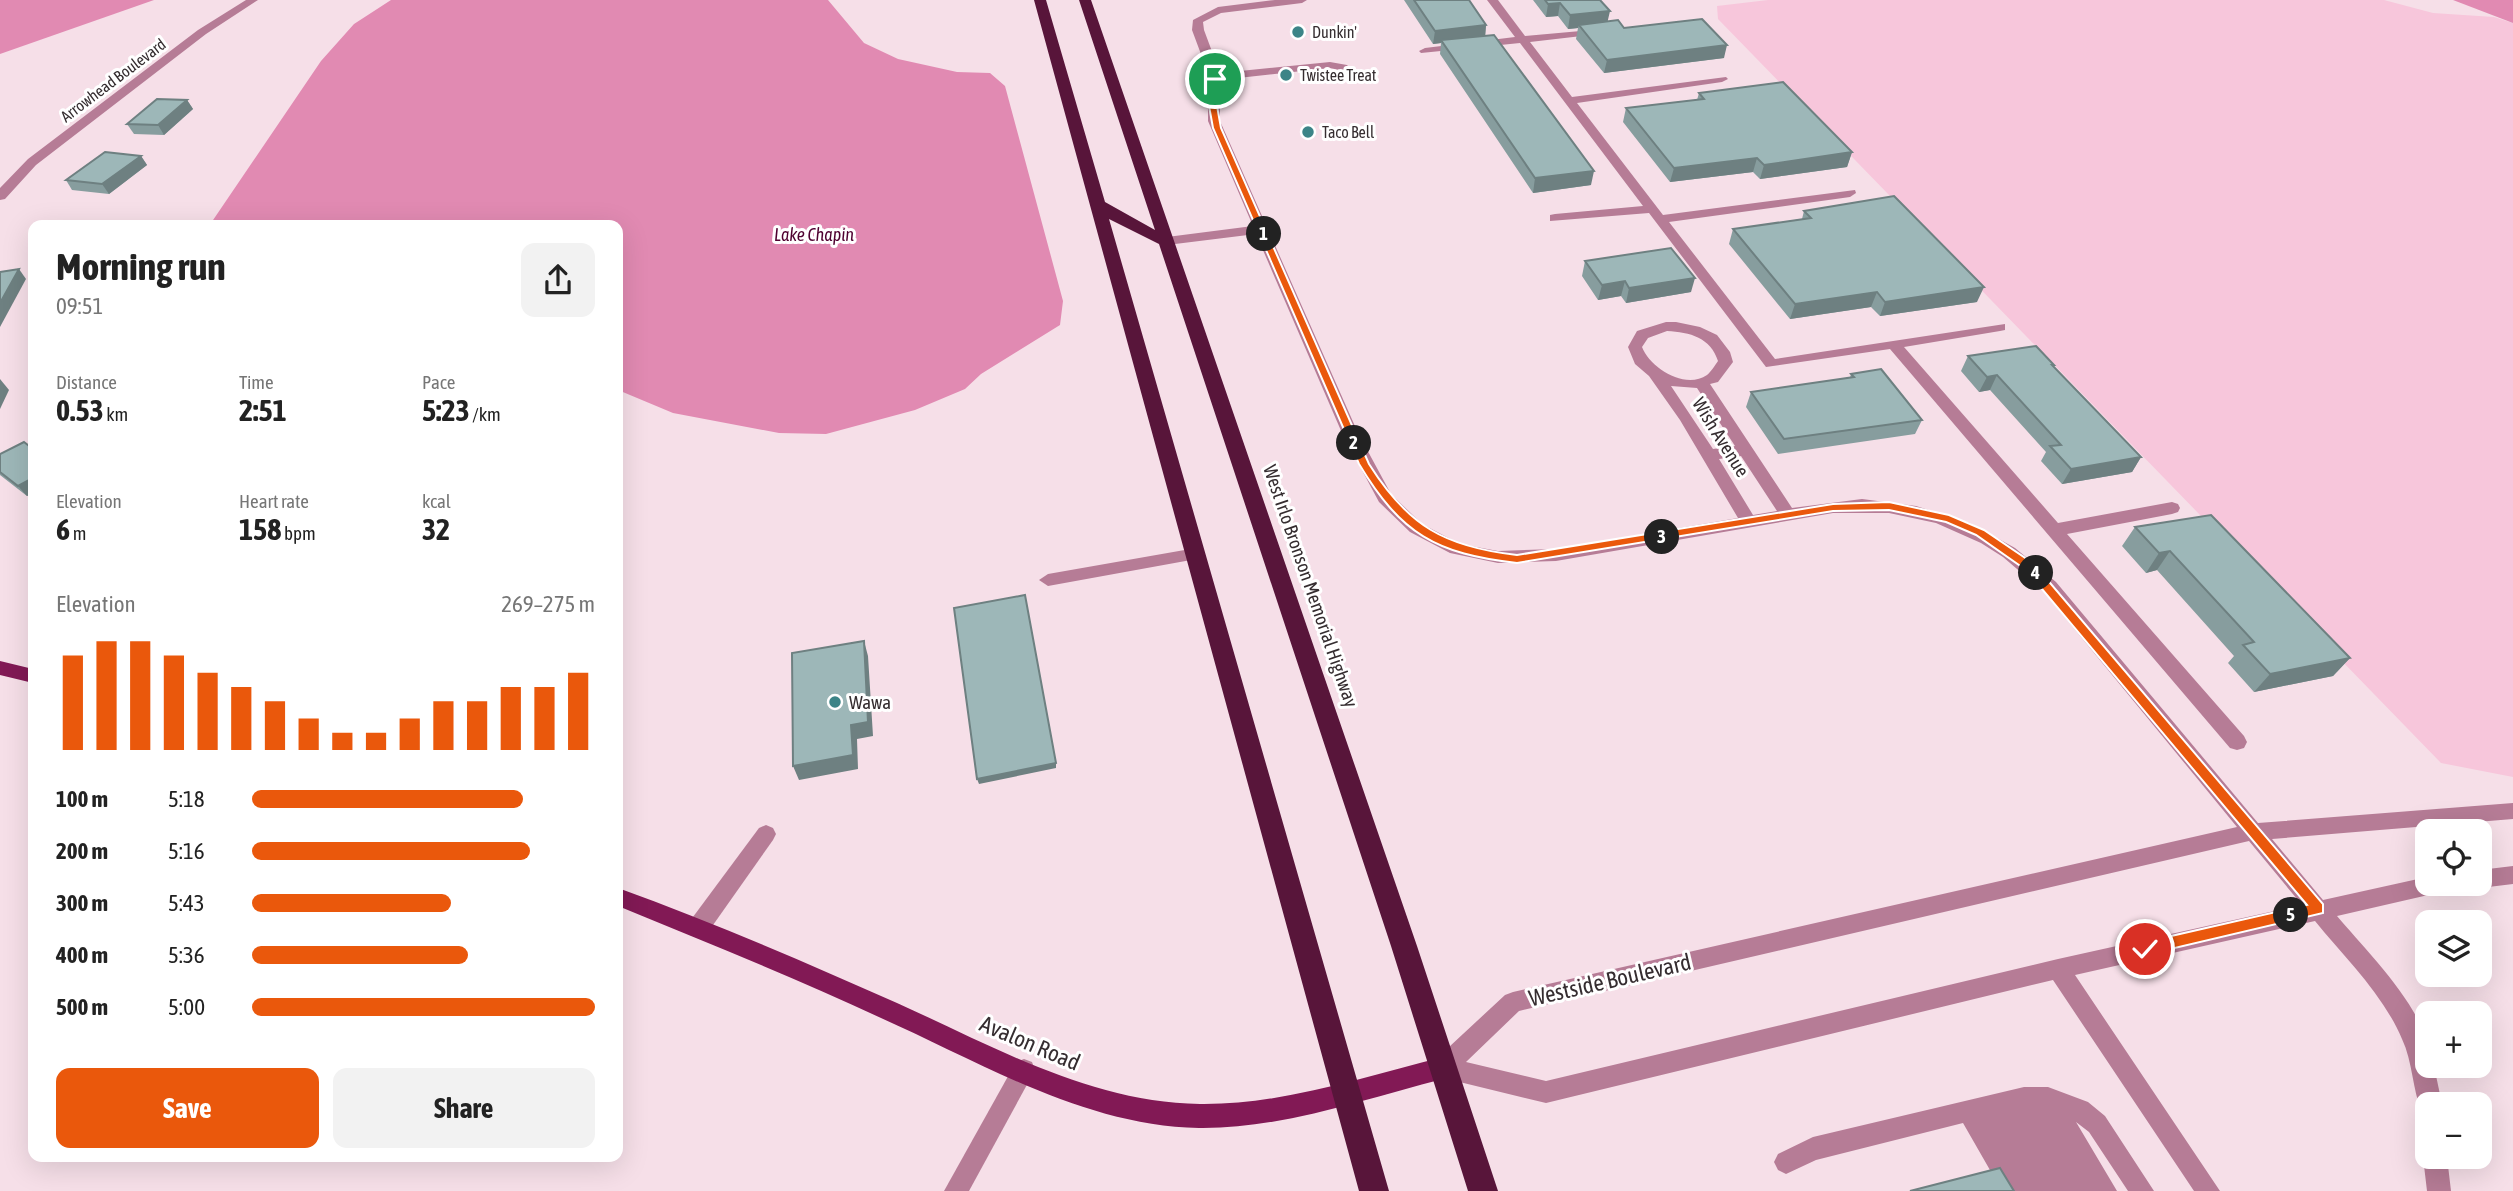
<!DOCTYPE html>
<meta charset="utf-8">
<style>
body{margin:0;font-family:"Asap Condensed",sans-serif;background:#f2f2f2;color:#222;height:100vh;display:flex;flex-direction:column;font-size:26px;white-space:nowrap}
*{box-sizing:border-box;margin:0}
p{font-size:23px;color:#767676}
.icon{flex:none;width:38px;height:38px;fill:none;stroke:currentColor;stroke-width:2;stroke-linecap:round;stroke-linejoin:round}
.map{position:relative;flex:1;overflow:hidden}
.drawer{position:absolute;left:28px;top:220px;width:595px;height:942px;display:flex;flex-direction:column;background:#fff;border-radius:14px;box-shadow:0 7px 28px #0002}
.drawer>*{flex:none}
.controls{position:absolute;left:2415px;top:819px;display:grid;gap:14px}
.controls a{display:grid;place-items:center;width:77px;height:77px;border-radius:14px;background:#fff;box-shadow:0 7px 28px #0002;font-size:35px}
.pin{position:absolute;display:grid;place-items:center;width:60px;height:60px;color:#fff;margin:-30px;border:4px solid #fff;border-radius:50%;box-shadow:0 2px 7px #0007}
.km{position:absolute;width:35px;height:35px;margin:-18px;border-radius:50%;background:#222;color:#fff;font-size:19px;line-height:35px;text-align:center}
.round{display:grid;place-items:center;flex:none;width:74px;height:74px;border-radius:14px;background:#f2f2f2}
.headline{display:flex;align-items:center;justify-content:space-between;height:119px;padding:0 28px}
h1{font-size:38px;font-weight:700;line-height:52px}
.stats{display:grid;grid-template-columns:repeat(3,1fr);gap:10px;height:119px;padding:7px 28px}
.stats div{display:grid;align-content:center}
.stats b{font-size:30px;font-weight:700}
.stats small{font-size:19px;font-weight:400}
.stats p{font-size:19px}
.chart{height:196px;padding:14px 28px}
.chart p{display:flex;justify-content:space-between}
.chart svg{width:100%;height:126px;margin-top:7px;stroke:#ea580c;stroke-width:6}
.cta{display:flex;gap:14px;margin-top:auto;padding:14px 28px}
.cta a{flex:1;height:80px;border-radius:14px;background:#ea580c;color:#fff;font-size:28px;font-weight:700;line-height:80px;text-align:center}
.cta a+a{background:#f2f2f2;color:#222}
ul{padding:0 28px;list-style:none;font-size:23px}
li{display:grid;grid-template-columns:112px 84px 1fr;align-items:center;height:52px}
li i{height:18px;border-radius:9px;background:#ea580c}
.map>svg:first-child{display:block}
</style>
<div class="map">
<svg width="2513" height="1191" viewBox="0 0 2513 1191">
<rect width="100%" height="100%" fill="#f6dfe8"/>
<!-- green -->
<path fill="#f7c6db" d="M 1768,0 L 2384,0 L 2433,13 L 2494,17 L 2513,23 L 2513,777 L 2441,763 L 1718,19 L 1717,6 Z"/>
<!-- water -->
<g fill="#e18ab2">
<path d="M 0,0 L 154,0 L 0,54 Z"/>
<path d="M 391,0 L 828,0 L 864,43 L 898,59 L 957,72 L 990,73 L 1005,86 L 1063,301 L 1060,325 L 981,374 L 965,389 L 915,410 L 826,434 L 779,433 L 673,413 L 618,390 L 618,226 L 209,226 L 321,61 L 354,24 Z"/>
<path d="M 2453,0 L 2513,0 L 2513,23 Z"/>
</g>
<g fill="none" stroke-linecap="round" stroke-linejoin="round">
<!-- minor -->
<g fill="#b67c96" fill-rule="evenodd">
<path d="M 246,0 L 258,0 L 206,34 L 36,165 L 5,199 L 0,200 L 0,188 L 28,159 L 198,30 Z"/>
<path d="M 1275,0 L 1307,0 L 1302,3 L 1221,13 L 1203,22 L 1204,30 L 1220,73 L 1330,62 L 1347,65 L 1360,81 L 1350,83 L 1339,70 L 1330,68 L 1220,80 L 1220,121 L 1358,433 L 1391,494 L 1422,524 L 1460,544 L 1498,551 L 1556,549 L 1738,518 L 1680,420 L 1649,376 L 1635,364 L 1628,347 L 1637,331 L 1666,322 L 1676,322 L 1700,327 L 1717,335 L 1730,352 L 1733,362 L 1718,382 L 1710,384 L 1792,508 L 1862,499 L 1916,506 L 1970,523 L 2015,548 L 2056,582 L 2258,823 L 2513,803 L 2513,819 L 2272,839 L 2323,900 L 2427,877 L 2427,884 L 2447,884 L 2444,890 L 2437,893 L 2337,916 C 2364,948 2419,1003 2427,1044 C 2429,1051 2427,1059 2427,1066 L 2434,1066 L 2442,1104 L 2427,1104 L 2427,1114 L 2422,1112 C 2412,1089 2413,1062 2402,1039 C 2383,994 2345,958 2315,921 L 2075,975 L 2220,1191 L 2194,1191 L 2053,980 L 1546,1103 L 1435,1076 L 1432,1068 L 1435,1060 L 1505,995 L 1513,992 L 2237,827 L 2044,592 L 2003,557 L 1981,543 L 1936,523 L 1889,513 L 1833,513 L 1556,561 L 1498,563 L 1450,553 L 1410,532 L 1379,502 L 1342,433 L 1256,234 L 1167,245 L 1160,241 L 1167,237 L 1253,226 L 1208,121 L 1208,73 L 1192,30 L 1193,20 L 1218,7 ZM 1667,331 C 1690,332 1711,338 1718,361 C 1715,365 1711,372 1707,375 C 1685,390 1650,368 1642,347 L 1648,338 ZM 1671,386 L 1697,388 L 1735,446 L 1713,449 ZM 1741,456 L 1777,511 L 1753,515 L 1719,459 ZM 2249,841 L 2302,905 L 2058,959 L 1546,1081 L 1466,1062 L 1519,1011 Z"/>
<path d="M 1487,0 L 1498,0 L 1525,36 L 1603,29 L 1603,33 L 1599,34 L 1530,42 L 1572,97 L 1726,77 L 1728,79 L 1722,82 L 1577,103 L 1663,215 L 1855,190 L 1856,193 L 1850,197 L 1669,222 L 1775,359 L 2005,324 L 2005,330 L 2000,331 L 1904,347 L 2058,523 L 2172,502 L 2178,504 L 2180,508 L 2178,512 L 2172,514 L 2067,534 L 2244,736 L 2247,742 L 2244,748 L 2237,750 L 2230,748 L 1890,349 L 1766,367 L 1649,213 L 1550,221 L 1550,215 L 1555,214 L 1643,206 L 1520,43 L 1421,53 L 1419,51 L 1425,48 L 1515,37 Z"/>
<path d="M 1196,548 L 1202,550 L 1205,554 L 1202,558 L 1048,586 L 1039,580 L 1048,574 Z"/>
<path d="M 766,825 L 773,828 L 776,834 L 773,840 L 706,935 L 698,938 L 690,935 L 687,928 L 690,921 L 759,828 Z"/>
<path d="M 2513,866 L 2513,884 L 2480,888 L 2472,884 L 2480,884 L 2480,870 Z"/>
<path d="M 1024,1059 L 1032,1062 L 1035,1070 L 969,1191 L 944,1191 L 1016,1062 Z"/>
<path d="M 2024,1087 L 2048,1087 L 2088,1102 L 2105,1116 L 2154,1191 L 2128,1191 L 2089,1132 L 2076,1122 L 2117,1191 L 2002,1191 L 1963,1123 L 1816,1160 L 1786,1174 L 1778,1170 L 1774,1162 L 1778,1154 L 1813,1137 Z"/>
<path d="M 2427,1149 L 2427,1157 L 2447,1157 L 2451,1191 L 2427,1191 L 2423,1157 Z"/>
</g>
<!-- major -->
<g fill="#821955" fill-rule="evenodd">
<path d="M 0,661 L 33,669 L 33,683 L 0,675 Z"/>
<path d="M 618,888 C 712,922 805,962 897,1003 C 993,1046 1091,1103 1200,1104 C 1282,1105 1364,1077 1443,1057 L 1451,1060 L 1454,1068 L 1451,1076 L 1443,1079 C 1364,1099 1282,1129 1199,1128 C 1085,1126 982,1063 881,1018 C 795,978 706,942 618,906 Z"/>
</g>
<!-- highway -->
<path fill="#58153a" fill-rule="evenodd" d="M 1034,0 L 1046,0 L 1105,202 L 1155,230 L 1079,0 L 1091,0 L 1417,946 L 1498,1191 L 1468,1191 L 1391,946 L 1159,244 L 1109,219 L 1389,1191 L 1359,1191 Z"/>
</g>
<!-- wall -->
<g fill="#879d9e">
<path d="M 1404,0 L 1469,0 L 1486,25 L 1485,36 L 1591,185 L 1533,193 L 1440,54 L 1441,43 L 1433,44 Z"/>
<path d="M 1533,0 L 1600,0 L 1608,22 L 1624,28 L 1724,58 L 1604,73 L 1576,39 L 1578,28 L 1568,29 L 1558,16 L 1546,17 Z"/>
<path d="M 1699,93 L 1852,152 L 1847,167 L 1760,179 L 1753,172 L 1670,182 L 1623,122 L 1626,108 L 1697,100 Z"/>
<path d="M 187,100 L 193,109 L 164,135 L 134,134 L 127,124 Z"/>
<path d="M 141,156 L 147,165 L 109,194 L 72,190 L 66,180 Z"/>
<path d="M 1804,211 L 1977,302 L 1880,316 L 1871,307 L 1790,319 L 1729,244 L 1733,229 L 1802,219 Z"/>
<path d="M 1585,261 L 1691,292 L 1626,303 L 1621,296 L 1598,300 L 1582,276 Z"/>
<path d="M 1968,356 L 2053,367 L 2141,457 L 2132,472 L 2062,484 L 2041,461 L 2046,452 L 1990,390 L 1979,392 L 1961,371 Z"/>
<path d="M 1851,374 L 1922,420 L 1915,434 L 1778,454 L 1746,407 L 1751,392 L 1850,378 Z"/>
<path d="M 33,449 L 33,493 L 27,496 L 0,475 L 0,454 Z"/>
<path d="M 2135,527 L 2350,658 L 2333,676 L 2254,692 L 2228,663 L 2234,656 L 2157,570 L 2146,573 L 2122,546 Z"/>
</g>
<!-- shaded-wall -->
<g fill="#6e8081">
<path d="M 1560,3 L 1558,16 L 1546,17 L 1548,4 Z"/>
<path d="M 1610,11 L 1607,24 L 1579,25 L 1578,28 L 1568,29 L 1570,15 Z"/>
<path d="M 1486,25 L 1485,38 L 1441,40 L 1441,43 L 1433,44 L 1435,31 Z"/>
<path d="M 1727,45 L 1724,58 L 1604,73 L 1607,60 Z"/>
<path d="M 187,100 L 193,109 L 164,135 L 158,125 Z"/>
<path d="M 1852,152 L 1847,167 L 1760,179 L 1764,165 Z"/>
<path d="M 141,156 L 147,165 L 109,194 L 102,184 Z"/>
<path d="M 1757,158 L 1753,172 L 1670,182 L 1674,168 Z"/>
<path d="M 1594,171 L 1591,185 L 1533,193 L 1535,178 Z"/>
<path d="M 19,269 L 26,279 L 0,327 L 0,303 Z"/>
<path d="M 1695,278 L 1691,292 L 1626,303 L 1629,288 Z"/>
<path d="M 1625,281 L 1621,296 L 1598,300 L 1602,285 Z"/>
<path d="M 1984,287 L 1977,302 L 1880,316 L 1885,302 Z"/>
<path d="M 1877,292 L 1871,307 L 1790,319 L 1795,304 Z"/>
<path d="M 1997,375 L 1990,390 L 1979,392 L 1987,377 Z"/>
<path d="M 0,379 L 9,390 L 0,409 Z"/>
<path d="M 2141,457 L 2132,472 L 2062,484 L 2071,469 Z"/>
<path d="M 33,478 L 33,493 L 27,496 L 18,486 Z"/>
<path d="M 2170,551 L 2157,570 L 2146,573 L 2159,553 Z"/>
<path d="M 864,641 L 868,656 L 873,736 L 857,739 L 858,769 L 799,780 L 793,766 L 851,725 Z"/>
<path d="M 2350,658 L 2333,676 L 2254,692 L 2270,674 Z"/>
<path d="M 1056,763 L 1056,768 L 979,784 L 977,779 Z"/>
</g>
<!-- building -->
<g fill="#9db7b8" stroke="#6e8081" stroke-width="2">
<path d="M 1414,0 L 1469,0 L 1486,25 L 1435,31 Z"/>
<path d="M 1545,0 L 1600,0 L 1610,11 L 1570,15 L 1560,3 L 1548,4 Z"/>
<path d="M 1702,19 L 1727,45 L 1607,60 L 1579,25 L 1618,20 L 1624,28 Z"/>
<path d="M 1494,35 L 1594,171 L 1535,178 L 1441,40 Z"/>
<path d="M 1783,82 L 1852,152 L 1764,165 L 1757,158 L 1674,168 L 1626,108 L 1704,99 L 1699,93 Z"/>
<path d="M 157,99 L 187,100 L 158,125 L 127,124 Z"/>
<path d="M 105,152 L 141,156 L 102,184 L 66,180 Z"/>
<path d="M 1894,196 L 1984,287 L 1885,302 L 1877,292 L 1795,304 L 1733,229 L 1811,218 L 1804,211 Z"/>
<path d="M 1671,248 L 1695,278 L 1629,288 L 1625,281 L 1602,285 L 1585,261 Z"/>
<path d="M 19,269 L 0,303 L 0,272 Z"/>
<path d="M 2036,346 L 2054,365 L 2052,365 L 2141,457 L 2071,469 L 2050,446 L 2061,445 L 1997,375 L 1987,377 L 1968,356 Z"/>
<path d="M 1881,369 L 1922,420 L 1784,439 L 1751,392 L 1854,377 L 1851,374 Z"/>
<path d="M 24,442 L 33,449 L 33,478 L 18,486 L 0,472 L 0,454 Z"/>
<path d="M 2211,515 L 2350,658 L 2270,674 L 2243,645 L 2254,642 L 2170,551 L 2159,553 L 2135,527 Z"/>
<path d="M 1025,595 L 1056,763 L 977,779 L 954,608 Z"/>
<path d="M 864,641 L 868,722 L 851,725 L 853,755 L 793,766 L 792,653 Z"/>
<path d="M 2000,1168 L 2014,1191 L 1910,1191 Z"/>
</g>
<!-- route -->
<path fill="#ea580c" stroke="#fff" stroke-width="2" d="M 1212,78 L 1219,79 L 1217,106 L 1221,128 L 1369,464 C 1408,526 1445,547 1517,555 L 1833,504 L 1889,502 L 1949,515 L 1984,530 L 2034,564 L 2323,904 L 2323,913 L 2145,955 L 2140,953 L 2138,949 L 2145,942 L 2307,905 L 2026,570 L 1976,535 L 1946,522 L 1889,510 L 1833,511 L 1517,563 C 1436,554 1401,534 1359,464 L 1213,128 L 1209,106 Z"/>
<!-- markers -->
<g fill="#3c8487" stroke="#fff" stroke-width="2.5">
<circle cx="1298" cy="32" r="7"/>
<circle cx="1286" cy="75" r="7"/>
<circle cx="1308" cy="132" r="7"/>
<circle cx="835" cy="702" r="7"/>
</g>
<g text-anchor="middle" stroke-width="6" stroke-linejoin="round" paint-order="stroke">
<!-- far-poi labels -->
<g font-size="16" fill="#352d30" stroke="#fff" text-anchor="start">
<text x="1312" y="38">Dunkin'</text>
<text x="1300" y="81">Twistee Treat</text>
<text x="1322" y="138">Taco Bell</text>
</g>
<!-- far-street labels -->
<g font-size="16" fill="#352d30" stroke="#fff">
<text transform="translate(113 80) rotate(-37)" y="6">Arrowhead Boulevard</text>
</g>
<!-- far-water labels -->
<g font-size="18" font-style="italic" fill="#4f0030" stroke="#fff">
<text x="814" y="241">Lake Chapin</text>
</g>
<!-- street labels -->
<g font-size="19" fill="#352d30" stroke="#fff">
<text transform="translate(1721 437) rotate(58)" y="7">Wish Avenue</text>
<text transform="translate(1311 586) rotate(71)" y="7">West Irlo Bronson Memorial Highway</text>
</g>
<!-- poi labels -->
<g font-size="19" fill="#352d30" stroke="#fff" text-anchor="start">
<text x="849" y="709">Wawa</text>
</g>
<!-- near-street labels -->
<g font-size="23" fill="#352d30" stroke="#fff">
<text transform="translate(1610 980) rotate(-13)" y="8">Westside Boulevard</text>
<text transform="translate(1030 1043) rotate(23)" y="8">Avalon Road</text>
</g>
</g>
</svg>
<div class="controls">
<a><svg class="icon" aria-label="locate" viewBox="0 0 24 24"><circle cx="12" cy="12" r="6"/><path d="M12 2v4M12 18v4M2 12h4M18 12h4"/></svg></a>
<a><svg class="icon" aria-label="layers" viewBox="0 0 24 24"><path d="M12 4l9 5-9 5-9-5zM3 14l9 5 9-5"/></svg></a>
<a>+</a>
<a>−</a>
</div>
<div class="pin" style="left:1215px;top:79px;background:#1e9e55"><svg class="icon" aria-label="arrive" viewBox="0 0 24 24"><path d="M6 21V4h12l-3 4 3 4H6"/></svg></div>
<div class="pin" style="left:2145px;top:949px;background:#d93025"><svg class="icon" aria-label="check" viewBox="0 0 24 24"><path d="M5 12l5 5 9-10"/></svg></div>
<b class="km" style="left:1264px;top:234px">1</b>
<b class="km" style="left:1354px;top:443px">2</b>
<b class="km" style="left:1662px;top:537px">3</b>
<b class="km" style="left:2036px;top:573px">4</b>
<b class="km" style="left:2291px;top:915px">5</b>
<section class="drawer">
<div class="headline"><div><h1>Morning run</h1><p>09:51</p></div><a class="round"><svg class="icon" aria-label="share" viewBox="0 0 24 24"><path d="M12 15V3M7 8l5-5 5 5M5 13v7h14v-7"/></svg></a></div>
<div class="stats">
<div><p>Distance</p><b>0.53<small> km</small></b></div>
<div><p>Time</p><b>2:51</b></div>
<div><p>Pace</p><b>5:23<small> /km</small></b></div>
</div>
<div class="stats">
<div><p>Elevation</p><b>6<small> m</small></b></div>
<div><p>Heart rate</p><b>158<small> bpm</small></b></div>
<div><p>kcal</p><b>32</b></div>
</div>
<div class="chart"><p><span>Elevation</span>269–275 m</p>
<svg viewBox="0 0 160 44" preserveAspectRatio="none"><path d="M5 44V11M15 44V6M25 44V6M35 44V11M45 44V17M55 44V22M65 44V27M75 44V33M85 44V38M95 44V38M105 44V33M115 44V27M125 44V27M135 44V22M145 44V22M155 44V17"/></svg>
</div>
<ul>
<li><b>100 m</b>5:18<i style="width:79%"></i></li>
<li><b>200 m</b>5:16<i style="width:81%"></i></li>
<li><b>300 m</b>5:43<i style="width:58%"></i></li>
<li><b>400 m</b>5:36<i style="width:63%"></i></li>
<li><b>500 m</b>5:00<i style="width:100%"></i></li>
</ul>
<div class="cta"><a>Save</a><a>Share</a></div>
</section>
</div>
